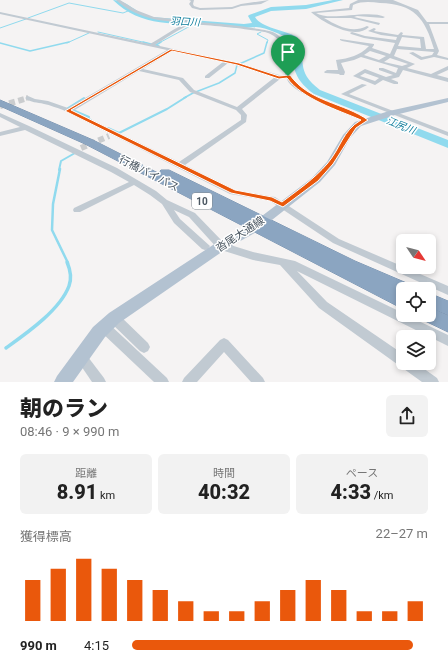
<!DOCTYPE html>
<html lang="ja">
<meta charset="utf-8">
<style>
body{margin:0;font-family:Roboto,"Noto Sans JP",sans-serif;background:#f2f2f2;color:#222;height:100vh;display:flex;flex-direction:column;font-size:15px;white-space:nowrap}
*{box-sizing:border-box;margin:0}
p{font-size:13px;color:#767676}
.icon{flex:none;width:22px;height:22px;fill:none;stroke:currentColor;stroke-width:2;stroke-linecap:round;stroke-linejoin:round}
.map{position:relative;height:382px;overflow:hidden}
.panel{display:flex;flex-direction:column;background:#fff;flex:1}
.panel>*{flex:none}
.needle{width:26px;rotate:125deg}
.tools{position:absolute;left:396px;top:234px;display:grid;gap:8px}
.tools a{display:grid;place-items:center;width:40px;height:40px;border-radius:6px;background:#fff;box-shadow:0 2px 6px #0003;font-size:20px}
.pin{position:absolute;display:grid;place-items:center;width:34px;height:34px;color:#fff;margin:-41px -17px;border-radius:50% 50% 50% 0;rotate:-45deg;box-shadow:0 0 4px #0007}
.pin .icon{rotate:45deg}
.round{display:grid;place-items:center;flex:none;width:42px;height:42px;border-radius:6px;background:#f2f2f2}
.overview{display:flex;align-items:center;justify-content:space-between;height:68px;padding:0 20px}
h1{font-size:22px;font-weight:800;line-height:30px}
.metrics{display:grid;grid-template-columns:repeat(3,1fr);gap:6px;height:68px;padding:4px 20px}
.metrics div{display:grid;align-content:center;border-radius:6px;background:#f2f2f2;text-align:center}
.metrics b{font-size:20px;font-weight:800}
.metrics small{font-size:11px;font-weight:400}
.metrics p{font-size:11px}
.chart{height:112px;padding:8px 20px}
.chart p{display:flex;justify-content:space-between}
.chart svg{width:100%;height:72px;margin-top:4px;stroke:#ea580c;stroke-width:6}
ul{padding:0 20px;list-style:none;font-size:13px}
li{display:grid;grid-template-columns:64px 48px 1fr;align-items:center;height:30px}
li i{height:10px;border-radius:5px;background:#ea580c}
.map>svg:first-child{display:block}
</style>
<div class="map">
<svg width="448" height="382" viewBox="0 0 448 382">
<rect width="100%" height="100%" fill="#f5f3f3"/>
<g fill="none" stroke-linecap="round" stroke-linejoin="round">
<!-- stream-far4 -->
<g stroke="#90daee" stroke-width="1">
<path d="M 28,18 L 69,3 L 123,13 L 128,11"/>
<path d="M 0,28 L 26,19"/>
<path d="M 98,32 L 147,43"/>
<path d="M 261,32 L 257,34 L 268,40 L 267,43"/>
<path d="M 67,43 L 89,33"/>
<path d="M 159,43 L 194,24"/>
</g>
<!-- stream-far3 -->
<g stroke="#90daee" stroke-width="1.5">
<path d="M 143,42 L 159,46"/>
<path d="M 0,43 L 30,51 L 69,42"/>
<path d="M 156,45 L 161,42"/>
<path d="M 184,98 L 193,93 L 219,83 L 235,73 L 237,65 L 264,53 L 267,42"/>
</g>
<!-- stream-far2 -->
<g stroke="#90daee" stroke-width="2">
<path d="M 84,98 L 68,108 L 89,117 L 88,119 L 91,120"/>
<path d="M 108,128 L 119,133 L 167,109 L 186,97"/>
<path d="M 59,170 L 61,161 L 75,153"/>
</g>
<!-- stream-far1 -->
<path stroke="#90daee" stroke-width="2.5" d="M 60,169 L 53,204 L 52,230 L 68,263"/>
<!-- stream -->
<path stroke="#90daee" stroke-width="3.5" d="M 6,348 C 27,333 60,310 69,286 C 72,278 70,269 67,262"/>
<!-- river -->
<path fill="#90daee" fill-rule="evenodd" d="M 113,0 C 127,0 137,14 151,17 L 244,24 L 252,23 L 248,16 L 249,15 L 271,7 L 306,5 L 333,0 L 343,0 L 306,9 L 271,11 L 255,17 C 261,28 285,30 297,37 C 308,61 294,70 320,90 L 448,140 L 448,148 L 314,94 C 291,77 294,66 290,40 C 281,34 267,28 256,27 C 252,27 248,28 244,28 C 234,28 224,26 214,25 C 177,23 141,28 113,0 Z"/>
<!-- minor-tunnel-far1 -->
<path stroke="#caccce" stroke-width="5" stroke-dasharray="5 2.5" stroke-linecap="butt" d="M 26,98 L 28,98"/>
<!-- minor-tunnel -->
<g stroke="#caccce" stroke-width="6" stroke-dasharray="6 3.5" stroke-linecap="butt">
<path d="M 0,106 L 28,98"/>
<path d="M 81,148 L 109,136"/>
</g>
<!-- highway casing -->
<g stroke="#7690ad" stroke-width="1">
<g id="highway">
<path d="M 0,100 L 93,140 L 160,174 L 159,172 L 161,170 L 169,170 L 355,261 L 409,284 L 412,289 L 403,289 L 403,309 L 85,144 L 0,106 Z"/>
<path d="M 429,293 L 448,301 L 448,315 L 436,310 L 448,316 L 448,332 L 423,320 L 421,315 L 429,315 L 429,308 L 434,310 L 429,307 Z"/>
</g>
</g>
<!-- minor -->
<g fill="#c1cad2" fill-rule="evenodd">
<path d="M 116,0 L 120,0 L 136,10 L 154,17 L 194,21 L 192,22 C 165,23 137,19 116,0 Z"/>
<path d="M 189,0 L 194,0 L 193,4 L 194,6 L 200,8 L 232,7 L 241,4 L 269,0 L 261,4 L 241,6 L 232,9 L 200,10 L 192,8 L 189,4 L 191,1 Z"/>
<path d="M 358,0 L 393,0 L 418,10 L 427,22 L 448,22 L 448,24 L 429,24 L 439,51 L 437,55 L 448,58 L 448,60 L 434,57 L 421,60 L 409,53 L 413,52 L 422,57 L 432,55 L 434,52 L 397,49 L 394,56 L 415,64 L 407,68 L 431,74 L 448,66 L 448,70 L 437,75 L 448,78 L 448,82 L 403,70 L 399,77 L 391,79 L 398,82 L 398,84 L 394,84 L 383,80 L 375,85 L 353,76 L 365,69 L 386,77 L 393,75 L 379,70 L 379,68 L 383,68 L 396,73 L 398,68 L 361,57 L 354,60 L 341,63 L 345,72 L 344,75 L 340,75 L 339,74 L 325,73 L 324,72 L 327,70 L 338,70 L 336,60 C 350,58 359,56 369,46 L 342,41 L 340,40 L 340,39 L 374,44 L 374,45 L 372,48 L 390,54 L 395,43 L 364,38 L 351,34 L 350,33 L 352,32 L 365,36 L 396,40 L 397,37 L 381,35 L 368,31 L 374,28 L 376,29 L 374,31 L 398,35 L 401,32 L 403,33 L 402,35 L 424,37 L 426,49 L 434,49 C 425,18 414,4 380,3 C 371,2 362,1 353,5 L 352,10 L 316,13 C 329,22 368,9 385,17 L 383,18 L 357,16 L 354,17 L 380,23 L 379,25 L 351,18 L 324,18 C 338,26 352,34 367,26 L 369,27 C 355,41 322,22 311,12 L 349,8 L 350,4 ZM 402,37 L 420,39 L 421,48 L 398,46 ZM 370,51 L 386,56 L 379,60 L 364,55 ZM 390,58 L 408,64 L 402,66 L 384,62 ZM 365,73 L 379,78 L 375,81 L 360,76 Z"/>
<path d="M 0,12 L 150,44 C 161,38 176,27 187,23 C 197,20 258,28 269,31 C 275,32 280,36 284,41 C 292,53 285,71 294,82 C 305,94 350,111 367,119 L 367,121 L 363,121 C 346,113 301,96 290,84 C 280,72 288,55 280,43 C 278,38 273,35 268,33 C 260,30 197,23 189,25 C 181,28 163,40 155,45 L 238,63 L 286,77 L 280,79 L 242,109 L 247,115 L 246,122 L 185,165 L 235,190 L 275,197 L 339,239 L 448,286 L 448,295 L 333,243 L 270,201 L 230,194 L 63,110 C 57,108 50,105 44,104 C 37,102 31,103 25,98 L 28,96 L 35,99 L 48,101 L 68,108 L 167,50 L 0,14 ZM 172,51 L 223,62 L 205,76 L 205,78 L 209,78 L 228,63 L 275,77 L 237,107 L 194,90 L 183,78 L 143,69 ZM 139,71 L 179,80 L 190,92 L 236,110 L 241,115 L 241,120 L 179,162 L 73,111 Z"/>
<path d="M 362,84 L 367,85 L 349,94 L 448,132 L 448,136 L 341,94 Z"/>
<path d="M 0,113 L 29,126 L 117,168 L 156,191 L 167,200 L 195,213 L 224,243 L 253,252 L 295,261 L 403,313 L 403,315 L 406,315 L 448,335 L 448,346 L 297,271 L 327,302 L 403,354 L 403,363 L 416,363 L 437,378 L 439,382 L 422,382 L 319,308 L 280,265 L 253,260 L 218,249 L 189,217 L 174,210 L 180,219 L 210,246 L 208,249 L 205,250 L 202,249 L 174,223 L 162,204 L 150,195 L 134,185 L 80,212 L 74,212 L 73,210 L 74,208 L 129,182 L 111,172 L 25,130 L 0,136 L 0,132 L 20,127 L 0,117 Z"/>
<path d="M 114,313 L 118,314 L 148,343 L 150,347 L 148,351 L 144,353 L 140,351 L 110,322 L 108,318 L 110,314 Z"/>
<path d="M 104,322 L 108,323 L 167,378 L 169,382 L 154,382 L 100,331 L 98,327 L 100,323 Z"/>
<path d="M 224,338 L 228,340 L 263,378 L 265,382 L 251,382 L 224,352 L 197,382 L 182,382 L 184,378 L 220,340 Z"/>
<path d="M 81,351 L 85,353 L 104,378 L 106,382 L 92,382 L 75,357 L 77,353 Z"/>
</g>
<!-- major -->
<path fill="#b3c2d1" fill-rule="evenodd" d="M 448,98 L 448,102 L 395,115 L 361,126 L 350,138 L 335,165 L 320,182 L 258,231 L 226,249 L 119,323 L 105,337 L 73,382 L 54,382 L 57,376 L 93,327 L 109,313 L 216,243 L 250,225 L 312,178 L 327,162 L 343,135 L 355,122 L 389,111 Z"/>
<!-- highway -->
<use href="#highway" fill="#8ba5c1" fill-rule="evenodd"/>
</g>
<!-- route -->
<path fill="#ea580c" stroke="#fff" fill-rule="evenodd" d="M 171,49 L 239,63 L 279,76 L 290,75 C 309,102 345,103 368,120 L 356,128 L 333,164 L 318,181 L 283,207 L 270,201 L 231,193 L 65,111 ZM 172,51 L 237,65 L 279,79 L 287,78 C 302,99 338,110 361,120 C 342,131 341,148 327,164 C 314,179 298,190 282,202 L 272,197 L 235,190 L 71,110 Z"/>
<g text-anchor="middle" stroke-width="3" stroke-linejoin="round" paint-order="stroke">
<!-- far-water labels -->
<g font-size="10" font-style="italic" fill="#0c7c9b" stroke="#fff">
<text transform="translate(185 21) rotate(3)" y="4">羽口川</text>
<text transform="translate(401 125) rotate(22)" y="4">江尻川</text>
</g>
<!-- shield labels -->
<rect fill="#fff" stroke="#808990" stroke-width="1" x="192" y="193" width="20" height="16" rx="3"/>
<g font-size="10" font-weight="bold" fill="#4a5661">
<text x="202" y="205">10</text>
</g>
<!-- street labels -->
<g font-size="11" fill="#4a5661" stroke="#fff">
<text transform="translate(149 173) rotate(27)" y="4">行橋バイパス</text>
<text transform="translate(240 234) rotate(-33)" y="4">沓尾大通線</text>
</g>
</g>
</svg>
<div class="tools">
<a><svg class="needle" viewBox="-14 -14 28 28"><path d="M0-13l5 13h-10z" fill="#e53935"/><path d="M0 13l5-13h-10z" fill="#767676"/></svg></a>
<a><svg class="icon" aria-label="locate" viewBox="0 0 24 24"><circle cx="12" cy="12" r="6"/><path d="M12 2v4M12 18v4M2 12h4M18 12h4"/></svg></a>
<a><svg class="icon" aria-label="layers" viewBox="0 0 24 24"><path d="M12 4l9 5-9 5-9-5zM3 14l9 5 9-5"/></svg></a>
</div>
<div class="pin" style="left:288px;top:76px;background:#1e9e55"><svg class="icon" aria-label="arrive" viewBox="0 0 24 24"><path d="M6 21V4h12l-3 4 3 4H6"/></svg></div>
</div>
<section class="panel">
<div class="overview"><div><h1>朝のラン</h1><p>08:46 · 9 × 990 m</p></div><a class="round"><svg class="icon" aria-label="share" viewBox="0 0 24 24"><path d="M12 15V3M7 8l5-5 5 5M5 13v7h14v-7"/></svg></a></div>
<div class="metrics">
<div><p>距離</p><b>8.91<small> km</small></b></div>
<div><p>時間</p><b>40:32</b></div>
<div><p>ペース</p><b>4:33<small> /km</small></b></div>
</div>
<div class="chart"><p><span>獲得標高</span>22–27 m</p>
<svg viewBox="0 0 160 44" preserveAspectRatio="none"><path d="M5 44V19M15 44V12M25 44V6M35 44V12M45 44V19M55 44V25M65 44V32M75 44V38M85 44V38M95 44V32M105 44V25M115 44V19M125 44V25M135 44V38M145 44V38M155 44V32"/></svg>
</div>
<ul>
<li><b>990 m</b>4:15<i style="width:95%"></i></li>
</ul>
</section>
